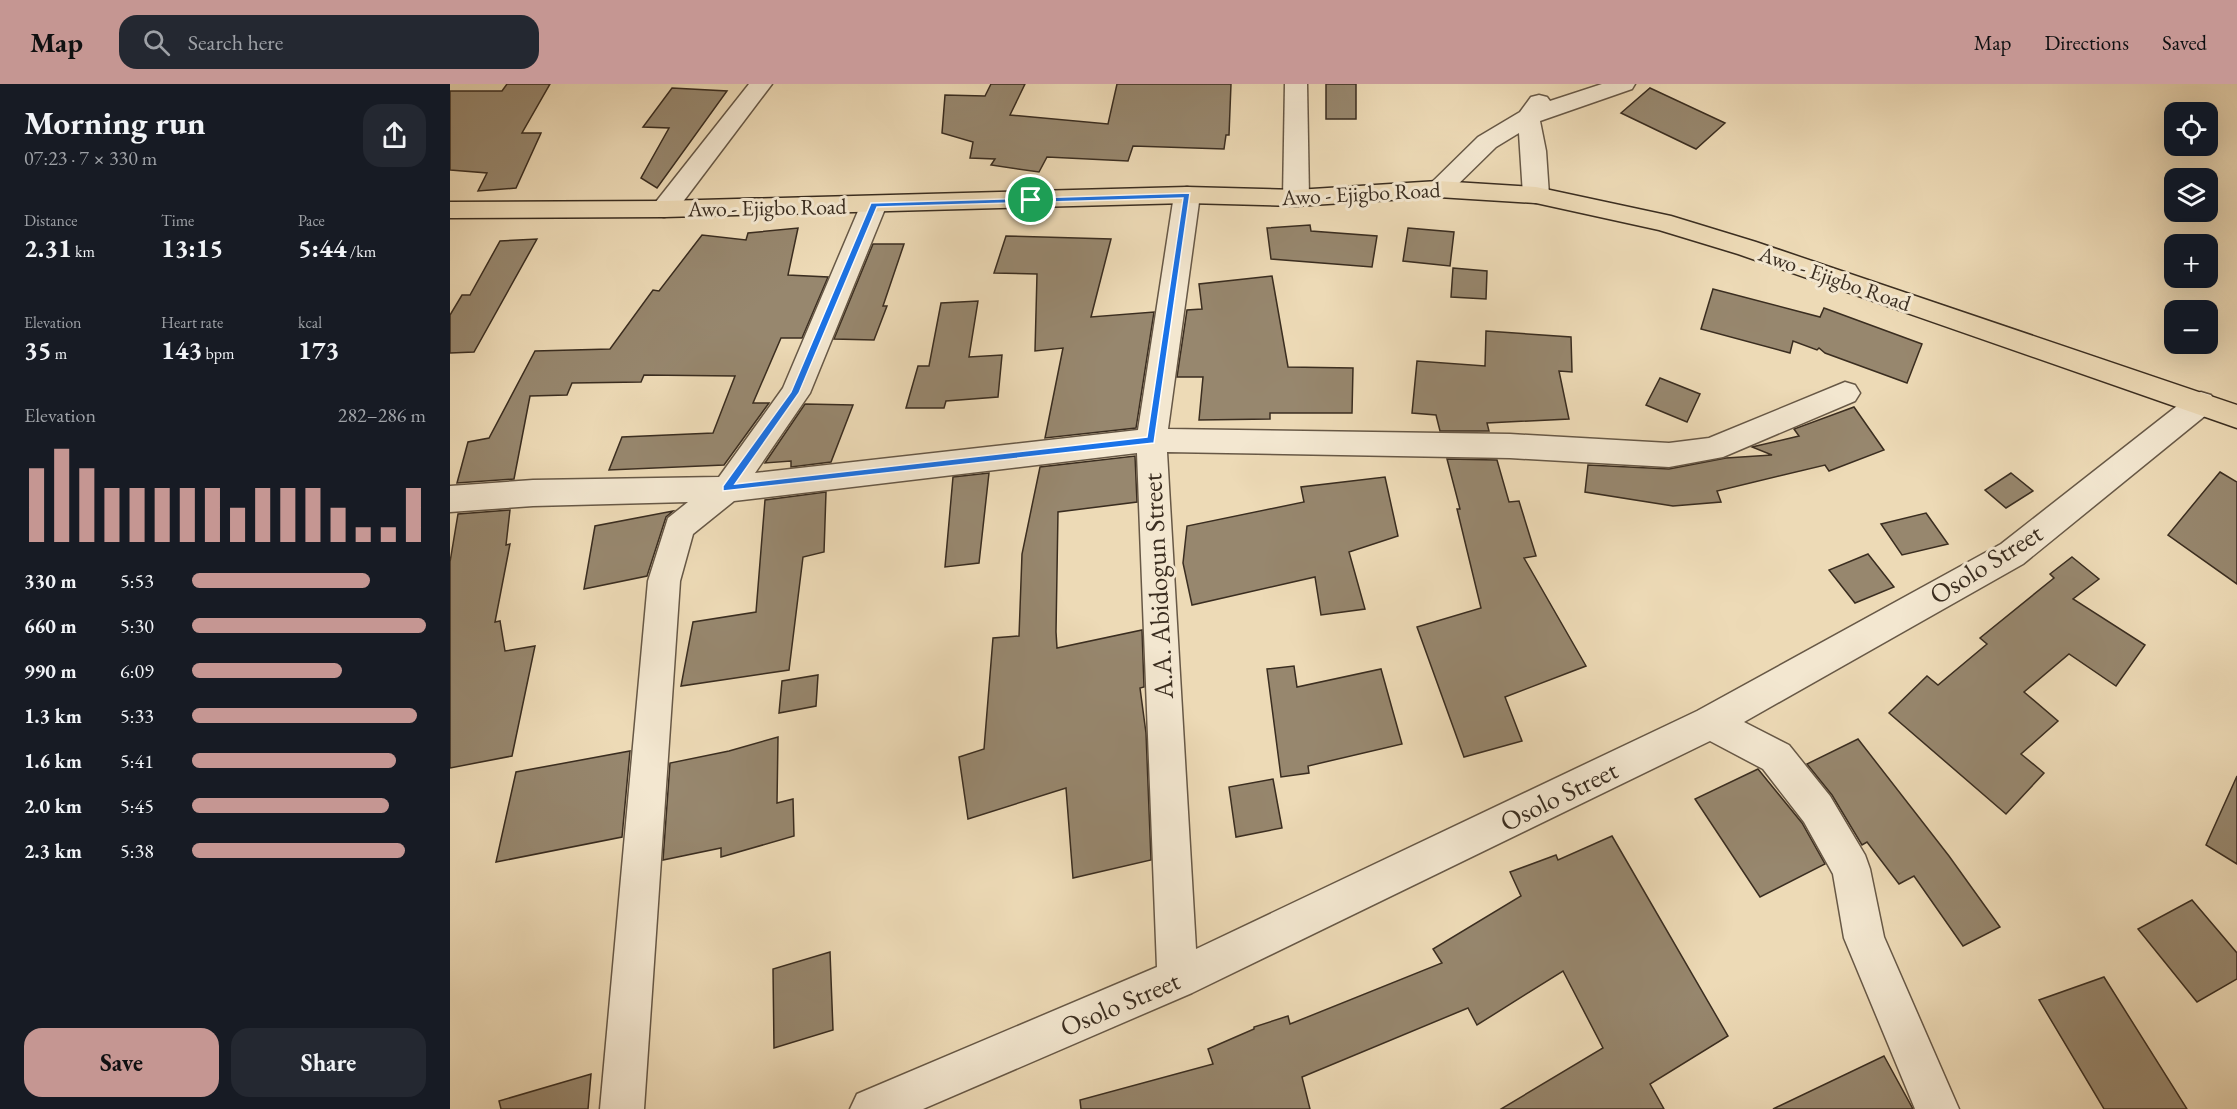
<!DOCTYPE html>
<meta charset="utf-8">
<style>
body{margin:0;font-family:"EB Garamond",serif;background:#242831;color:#f1f3f6;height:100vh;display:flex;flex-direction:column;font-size:22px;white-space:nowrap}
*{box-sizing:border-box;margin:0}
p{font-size:20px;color:#9ea1a6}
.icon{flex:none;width:33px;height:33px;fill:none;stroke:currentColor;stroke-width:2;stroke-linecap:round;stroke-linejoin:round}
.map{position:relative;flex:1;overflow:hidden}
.sheet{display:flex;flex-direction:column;background:#171b24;width:450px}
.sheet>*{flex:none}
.fabs{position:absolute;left:1714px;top:18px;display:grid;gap:12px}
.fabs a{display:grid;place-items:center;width:54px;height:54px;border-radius:12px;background:#171b24;box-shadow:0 6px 24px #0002;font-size:30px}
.pin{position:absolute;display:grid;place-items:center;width:51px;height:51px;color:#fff;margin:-26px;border:3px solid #fff;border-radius:50%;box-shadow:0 2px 6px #0007}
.round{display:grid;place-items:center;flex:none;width:63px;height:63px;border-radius:18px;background:#242831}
.summary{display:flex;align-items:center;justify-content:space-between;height:102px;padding:0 24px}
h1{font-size:33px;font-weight:700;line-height:45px}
.stats{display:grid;grid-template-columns:repeat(3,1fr);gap:9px;height:102px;padding:6px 24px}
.stats div{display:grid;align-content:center}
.stats b{font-size:26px;font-weight:700}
.stats small{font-size:16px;font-weight:400}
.stats p{font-size:16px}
.chart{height:168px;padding:12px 24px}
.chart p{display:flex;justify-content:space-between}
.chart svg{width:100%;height:108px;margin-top:6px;stroke:#c59692;stroke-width:6}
.button{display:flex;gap:12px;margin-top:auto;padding:12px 24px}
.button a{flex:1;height:69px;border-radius:18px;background:#c59692;color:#111;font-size:24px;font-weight:700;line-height:69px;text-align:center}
.button a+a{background:#242831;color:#f1f3f6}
ul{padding:0 24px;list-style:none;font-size:20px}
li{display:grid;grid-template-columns:96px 72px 1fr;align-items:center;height:45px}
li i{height:15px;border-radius:8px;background:#c59692}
header{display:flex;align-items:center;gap:36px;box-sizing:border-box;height:84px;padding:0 30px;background:#c59692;color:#111}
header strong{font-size:28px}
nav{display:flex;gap:33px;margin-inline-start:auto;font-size:21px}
.search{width:420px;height:54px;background:#242831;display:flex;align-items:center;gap:15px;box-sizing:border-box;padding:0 21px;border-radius:18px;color:#9ea1a6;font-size:22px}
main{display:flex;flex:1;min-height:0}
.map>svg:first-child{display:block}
</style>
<header>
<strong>Map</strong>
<div class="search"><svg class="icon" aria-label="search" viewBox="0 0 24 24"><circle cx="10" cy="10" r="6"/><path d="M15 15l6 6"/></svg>Search here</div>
<nav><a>Map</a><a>Directions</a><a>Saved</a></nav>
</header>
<main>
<section class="sheet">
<div class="summary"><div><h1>Morning run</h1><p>07:23 · 7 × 330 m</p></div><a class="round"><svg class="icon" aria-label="share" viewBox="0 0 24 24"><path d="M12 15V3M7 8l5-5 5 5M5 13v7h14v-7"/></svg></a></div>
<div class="stats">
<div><p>Distance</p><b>2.31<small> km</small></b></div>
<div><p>Time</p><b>13:15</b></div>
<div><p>Pace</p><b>5:44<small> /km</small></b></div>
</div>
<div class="stats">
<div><p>Elevation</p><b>35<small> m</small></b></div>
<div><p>Heart rate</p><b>143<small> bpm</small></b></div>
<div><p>kcal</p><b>173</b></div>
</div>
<div class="chart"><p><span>Elevation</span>282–286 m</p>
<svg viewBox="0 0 160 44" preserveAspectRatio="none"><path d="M5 44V14M15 44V6M25 44V14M35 44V22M45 44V22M55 44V22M65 44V22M75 44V22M85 44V30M95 44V22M105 44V22M115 44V22M125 44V30M135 44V38M145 44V38M155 44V22"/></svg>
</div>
<ul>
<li><b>330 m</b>5:53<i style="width:76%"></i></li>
<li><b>660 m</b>5:30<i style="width:100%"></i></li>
<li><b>990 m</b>6:09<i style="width:64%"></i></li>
<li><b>1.3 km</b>5:33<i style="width:96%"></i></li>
<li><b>1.6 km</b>5:41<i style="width:87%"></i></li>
<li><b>2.0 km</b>5:45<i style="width:84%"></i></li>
<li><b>2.3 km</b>5:38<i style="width:91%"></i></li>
</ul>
<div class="button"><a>Save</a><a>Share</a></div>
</section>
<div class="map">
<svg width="1787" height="1025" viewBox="0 0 1787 1025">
<rect width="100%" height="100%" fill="#eddab6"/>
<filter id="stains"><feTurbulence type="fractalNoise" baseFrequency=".00333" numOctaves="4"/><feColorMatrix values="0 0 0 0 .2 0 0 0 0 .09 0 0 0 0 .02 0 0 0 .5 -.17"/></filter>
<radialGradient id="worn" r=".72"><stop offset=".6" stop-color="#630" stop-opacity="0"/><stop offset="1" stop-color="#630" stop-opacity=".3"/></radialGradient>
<!-- building -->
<g fill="#97876e" stroke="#3a2d20" stroke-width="1.5">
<path d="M 57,0 L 100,0 L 72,49 L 91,49 L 66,104 L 28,107 L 37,89 L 0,86 L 0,7 L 52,7 Z"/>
<path d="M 541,0 L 575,0 L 560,31 L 658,40 L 667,0 L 781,0 L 779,51 L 776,51 L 774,65 L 683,62 L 678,77 L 597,73 L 589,88 L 541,81 L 545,75 L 520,74 L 523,58 L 492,49 L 495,11 L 535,12 Z"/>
<rect x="876" y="0" width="30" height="35"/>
<path d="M 222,4 L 277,7 L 207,104 L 191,94 L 219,44 L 193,43 Z"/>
<path d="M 1200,4 L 1275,39 L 1246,65 L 1171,29 Z"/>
<path d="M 860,141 L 861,147 L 927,152 L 922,183 L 821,175 L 817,144 Z"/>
<path d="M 348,144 L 338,191 L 378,193 L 352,254 L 331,254 L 303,319 L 319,319 L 274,381 L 159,386 L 172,353 L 263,349 L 285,292 L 194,291 L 191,298 L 122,299 L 117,311 L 80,312 L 64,395 L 7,399 L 18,358 L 39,354 L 85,267 L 160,265 L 203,206 L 209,207 L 252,151 L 296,156 L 298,149 Z"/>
<path d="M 958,144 L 1004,148 L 1000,182 L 953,177 Z"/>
<path d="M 556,152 L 661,155 L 641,233 L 704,228 L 686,344 L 595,354 L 613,264 L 585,267 L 587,190 L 544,189 Z"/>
<path d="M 87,155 L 24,268 L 0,269 L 0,231 L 12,211 L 20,211 L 50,157 Z"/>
<path d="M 423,160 L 454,160 L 433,222 L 437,222 L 424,256 L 384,255 Z"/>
<path d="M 1003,184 L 1037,187 L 1036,215 L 1001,213 Z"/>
<path d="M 822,192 L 838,283 L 903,284 L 902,329 L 820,329 L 820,335 L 749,336 L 753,293 L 727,293 L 737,226 L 752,225 L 749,200 Z"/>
<path d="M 1263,205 L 1370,233 L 1374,224 L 1472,260 L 1457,299 L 1375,269 L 1369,264 L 1367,266 L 1343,257 L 1340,269 L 1251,245 Z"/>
<path d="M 528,217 L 519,273 L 552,271 L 548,313 L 496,317 L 494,324 L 456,324 L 468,282 L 479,282 L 491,219 Z"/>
<path d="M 1036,247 L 1121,253 L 1122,288 L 1109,287 L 1119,335 L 1037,339 L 1039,347 L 990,347 L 986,331 L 962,329 L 967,277 L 1035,282 Z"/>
<path d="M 1210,294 L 1250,310 L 1237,338 L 1196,321 Z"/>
<path d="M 355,320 L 403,321 L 381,378 L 341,383 L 341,377 L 315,379 Z"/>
<path d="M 1404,323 L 1434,366 L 1379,387 L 1375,381 L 1267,407 L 1271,418 L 1223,422 L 1135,408 L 1138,381 L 1219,385 L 1276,374 L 1322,371 L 1302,363 L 1349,352 L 1344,345 Z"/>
<path d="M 685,372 L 687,418 L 608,428 L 606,548 L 607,564 L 692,546 L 694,603 L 690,604 L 696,649 L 701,776 L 623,794 L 616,704 L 518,735 L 509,673 L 534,665 L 543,554 L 569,552 L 572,470 L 590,383 Z"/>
<path d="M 997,375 L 1047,376 L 1059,418 L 1069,417 L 1086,472 L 1074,474 L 1136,582 L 1055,613 L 1072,657 L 1014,673 L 967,543 L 1031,524 L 1007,425 L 1010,425 Z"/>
<path d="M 1770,388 L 1787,398 L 1787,500 L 1718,451 Z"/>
<path d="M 539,389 L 529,479 L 495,483 L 503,393 Z"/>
<path d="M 1561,389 L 1583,407 L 1556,424 L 1535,406 Z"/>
<path d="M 935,393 L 948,452 L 899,468 L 915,525 L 871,531 L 865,493 L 742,521 L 733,479 L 737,442 L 854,418 L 851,403 Z"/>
<path d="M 376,408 L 374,468 L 353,473 L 339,586 L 231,602 L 243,538 L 306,528 L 315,416 Z"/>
<path d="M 60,426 L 56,461 L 60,460 L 45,538 L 50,537 L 55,567 L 85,562 L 62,672 L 0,684 L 0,478 L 8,430 Z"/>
<path d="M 223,427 L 216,433 L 197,492 L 134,505 L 145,442 Z"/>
<path d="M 1476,429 L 1498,460 L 1452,471 L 1431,440 Z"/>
<path d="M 1418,470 L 1444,503 L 1405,519 L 1379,486 Z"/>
<path d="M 1622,473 L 1649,495 L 1623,515 L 1695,561 L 1666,602 L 1619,570 L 1574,608 L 1608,637 L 1571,670 L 1594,689 L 1556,730 L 1439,629 L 1477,592 L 1488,601 L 1537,560 L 1530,554 L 1604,494 L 1600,490 Z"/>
<path d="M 844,582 L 847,603 L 931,585 L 952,660 L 858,682 L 859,689 L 831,693 L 817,585 Z"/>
<path d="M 368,591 L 366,622 L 329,629 L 332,597 Z"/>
<path d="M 328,653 L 327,719 L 343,715 L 344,752 L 271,773 L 271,764 L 213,776 L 220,679 L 279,667 Z"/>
<path d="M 1408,655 L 1499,772 L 1550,843 L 1513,862 L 1464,792 L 1449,800 L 1417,758 L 1412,761 L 1382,711 L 1357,680 Z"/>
<path d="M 180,667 L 172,753 L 46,778 L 66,688 Z"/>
<path d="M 1308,685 L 1352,739 L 1375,780 L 1310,813 L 1245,715 Z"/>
<path d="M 1787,692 L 1787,780 L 1756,761 Z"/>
<path d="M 823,695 L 832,744 L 786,753 L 779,703 Z"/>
<path d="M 1162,752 L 1278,952 L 1200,1000 L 1214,1025 L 1051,1025 L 1153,964 L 1113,887 L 1027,941 L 1018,924 L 852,993 L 860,1025 L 631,1025 L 630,1016 L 763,980 L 758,965 L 804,945 L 804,943 L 838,932 L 840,940 L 992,879 L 983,865 L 1071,812 L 1060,788 L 1106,771 L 1108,776 Z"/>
<path d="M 1742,816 L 1787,869 L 1787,895 L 1747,918 L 1688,845 Z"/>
<path d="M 380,868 L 383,946 L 324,964 L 323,885 Z"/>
<path d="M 1654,893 L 1737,1025 L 1654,1025 L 1589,916 Z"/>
<path d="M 1434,972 L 1463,1025 L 1323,1025 Z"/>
<path d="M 141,990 L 138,1025 L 51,1025 L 49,1017 Z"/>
</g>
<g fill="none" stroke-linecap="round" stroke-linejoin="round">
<!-- minor casing -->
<g stroke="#675846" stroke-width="3">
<g id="minor">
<path d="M 299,0 L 322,0 L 223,131 L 214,133 L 205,131 L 201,125 L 205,119 Z"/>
<path d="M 835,0 L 857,0 L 859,114 L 855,120 L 846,122 L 837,120 L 833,114 Z"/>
<path d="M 1152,0 L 1185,0 L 1182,5 L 1090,37 L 1096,67 L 1099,111 L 1095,117 L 1086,119 L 1077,117 L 1073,111 L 1069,49 L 1046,63 L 997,111 L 988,113 L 979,111 L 975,105 L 1028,53 L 1070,28 L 1081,13 L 1089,11 L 1097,13 L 1100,17 Z"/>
<path d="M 737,103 L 746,105 L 750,111 L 718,345 L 1060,350 L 1219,359 L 1259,354 L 1395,298 L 1405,301 L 1410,309 L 1405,317 L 1273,373 L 1219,383 L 1060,374 L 717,368 L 746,865 L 1247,627 L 1551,460 L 1741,311 L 1751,308 L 1761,311 L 1766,319 L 1761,327 L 1573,480 L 1294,638 L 1339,661 L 1380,712 L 1415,771 L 1420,785 L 1434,853 L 1509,1025 L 1465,1025 L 1394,854 L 1383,790 L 1354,738 L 1313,685 L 1260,657 L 742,909 L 473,1025 L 400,1025 L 407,1010 L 707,883 L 687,369 L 284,417 L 243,450 L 230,497 L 194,1025 L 150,1025 L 198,497 L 218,434 L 238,418 L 83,422 L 0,428 L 0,402 L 83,396 L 269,393 L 333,304 L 411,120 L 415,114 L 424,112 L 433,114 L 437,120 L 360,309 L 305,389 L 688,346 L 724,111 L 728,105 Z"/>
</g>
</g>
<!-- major casing -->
<g stroke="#3a2d20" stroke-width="3">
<path id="major" d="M 988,97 L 1086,103 L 1221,132 L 1306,158 L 1787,321 L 1787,344 L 1288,170 L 1209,146 L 1086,119 L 988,113 L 846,122 L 737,119 L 214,133 L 0,134 L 0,118 L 214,117 L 737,103 L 846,106 Z"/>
</g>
<!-- minor -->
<use href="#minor" fill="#f3e7d0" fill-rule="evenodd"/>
<!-- major -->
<use href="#major" fill="#eddab6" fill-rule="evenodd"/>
</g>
<!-- route -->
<path fill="#1a73e8" stroke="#fff" stroke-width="1.5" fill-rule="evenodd" d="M 740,109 L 704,359 L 273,407 L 273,402 L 341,308 L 421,119 ZM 733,114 L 697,353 L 285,400 L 349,309 L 427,123 Z"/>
<g text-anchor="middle" stroke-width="6" stroke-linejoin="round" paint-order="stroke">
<!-- far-street labels -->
<g font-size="22" fill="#3a2d20" stroke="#f3e7d0">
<text transform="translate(911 109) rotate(-3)" y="8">Awo - Ejigbo Road</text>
<text transform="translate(317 123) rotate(-1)" y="8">Awo - Ejigbo Road</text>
<text transform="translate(1385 194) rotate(19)" y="8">Awo - Ejigbo Road</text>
</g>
<!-- street labels -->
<g font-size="27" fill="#3a2d20" stroke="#f3e7d0">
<text transform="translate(1536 480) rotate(-32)" y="9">Osolo Street</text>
<text transform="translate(708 502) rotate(-93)" y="9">A.A. Abidogun Street</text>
<text transform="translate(1109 712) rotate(-26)" y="9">Osolo Street</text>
<text transform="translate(670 920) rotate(-23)" y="9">Osolo Street</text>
</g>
</g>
<rect width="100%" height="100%" filter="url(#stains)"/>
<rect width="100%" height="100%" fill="url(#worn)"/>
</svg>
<div class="fabs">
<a><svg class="icon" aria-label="locate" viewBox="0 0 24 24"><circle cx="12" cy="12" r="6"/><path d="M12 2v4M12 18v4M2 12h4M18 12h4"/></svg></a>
<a><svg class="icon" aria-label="layers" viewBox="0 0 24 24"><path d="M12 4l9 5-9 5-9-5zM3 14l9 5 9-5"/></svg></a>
<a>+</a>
<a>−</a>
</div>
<div class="pin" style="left:581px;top:116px;background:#1e9e55"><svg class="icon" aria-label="arrive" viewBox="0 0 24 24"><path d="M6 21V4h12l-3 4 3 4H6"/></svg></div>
</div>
</main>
